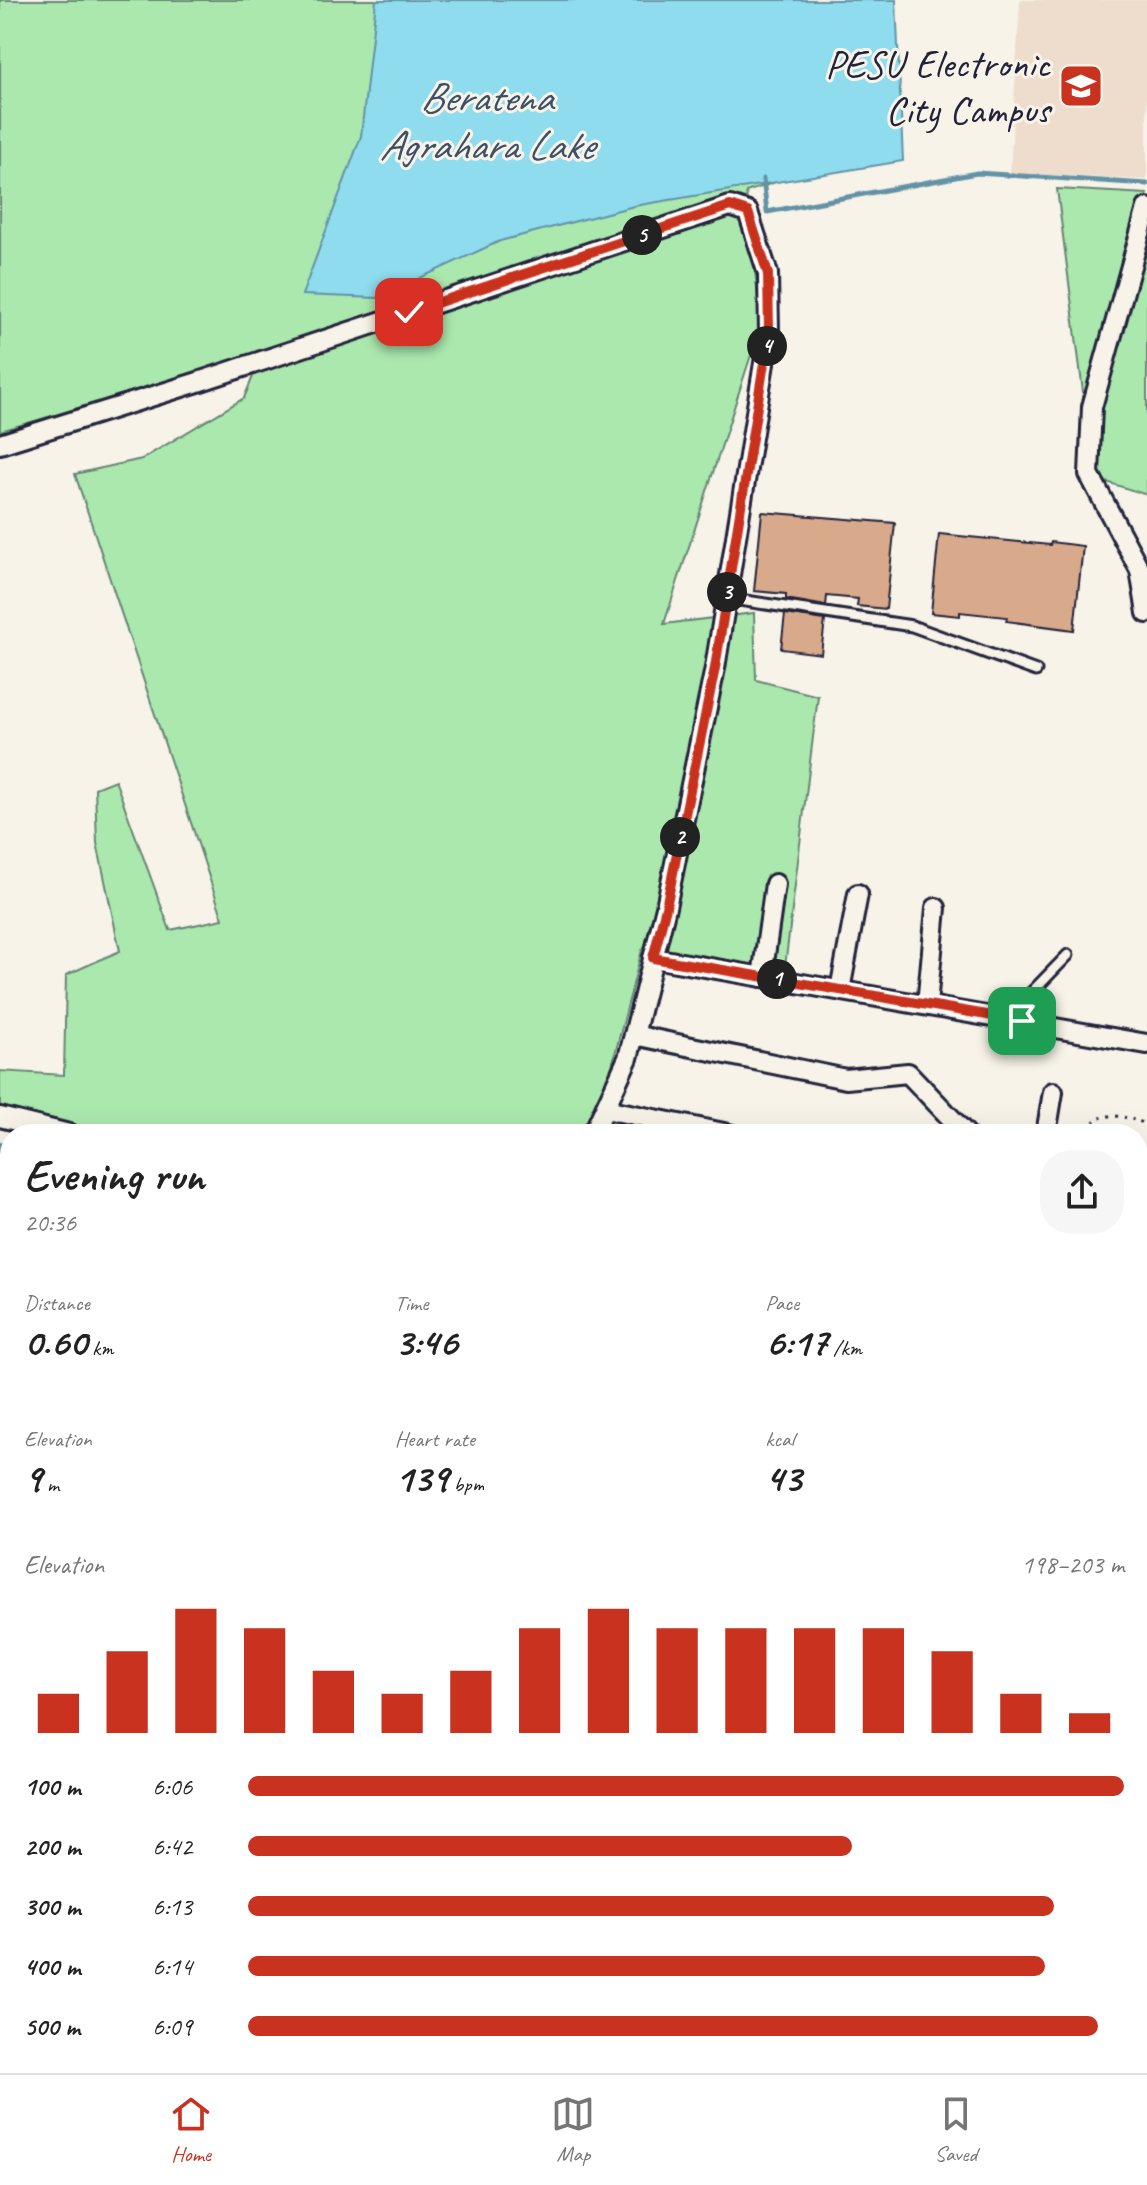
<!DOCTYPE html>
<meta charset="utf-8">
<style>
body{margin:0;font-family:Caveat,sans-serif;background:#f6f6f6;color:#222;height:100vh;display:flex;flex-direction:column;font-size:30px;white-space:nowrap}
*{box-sizing:border-box;margin:0}
p{font-size:26px;color:#767676}
.icon{flex:none;width:44px;height:44px;fill:none;stroke:currentColor;stroke-width:2;stroke-linecap:round;stroke-linejoin:round}
.map{position:relative;flex:1;overflow:hidden}
.sheet{position:absolute;left:0px;top:1124px;width:1148px;height:950px;display:flex;flex-direction:column;background:#fff;border-radius:32px 32px 0 0;box-shadow:0 8px 32px #0002}
.sheet>*{flex:none}
.pin{position:absolute;display:grid;place-items:center;width:68px;height:68px;color:#fff;margin:-34px;border-radius:16px;box-shadow:0 4px 12px #0006}
.km{position:absolute;width:40px;height:40px;margin:-20px;border-radius:50%;background:#222;color:#fff;font-size:22px;line-height:40px;text-align:center}
.round{display:grid;place-items:center;flex:none;width:84px;height:84px;border-radius:32px;background:#f6f6f6}
.head{display:flex;align-items:center;justify-content:space-between;height:136px;padding:0 24px}
h1{font-size:44px;font-weight:800;line-height:60px}
.stats{display:grid;grid-template-columns:repeat(3,1fr);gap:12px;height:136px;padding:8px 24px}
.stats div{display:grid;align-content:center}
.stats b{font-size:40px;font-weight:800}
.stats small{font-size:22px;font-weight:400}
.stats p{font-size:22px}
.chart{height:224px;padding:16px 24px}
.chart p{display:flex;justify-content:space-between}
.chart svg{width:100%;height:144px;margin-top:8px;stroke:#c8321e;stroke-width:6}
ul{padding:0 24px;list-style:none;font-size:26px}
li{display:grid;grid-template-columns:128px 96px 1fr;align-items:center;height:60px}
li i{height:20px;border-radius:10px;background:#c8321e}
.menu{display:flex;justify-content:space-around;align-items:center;height:112px;border-top:2px solid #e0e0e0;background:#fff;font-size:22px;color:#767676}
.menu a{display:grid;justify-items:center;gap:4px}
.menu .on{color:#c8321e}
.map>svg:first-child{display:block}
</style>
<div class="map">
<svg width="1147" height="2073" viewBox="0 0 1147 2073">
<rect width="100%" height="100%" fill="#f7f3e8"/>
<filter id="ink" filterUnits="userSpaceOnUse"><feTurbulence type="fractalNoise" baseFrequency=".0125" numOctaves="2"/><feDisplacementMap in="SourceGraphic" scale="16" xChannelSelector="R" yChannelSelector="G"/><feConvolveMatrix kernelMatrix="1 2 1 2 8 2 1 2 1" color-interpolation-filters="sRGB"/></filter>
<g filter="url(#ink)">
<!-- built -->
<g fill="#edc">
<path d="M 1020,0 L 1147,0 L 1147,180 L 1010,173 Z"/>
<path d="M 1138,1168 L 1147,1169 L 1147,1344 L 1138,1344 Z"/>
</g>
<!-- green -->
<g fill="#abe8ae" stroke="#668574" stroke-width="2">
<path d="M 0,0 L 876,0 L 889,144 L 746,192 L 761,324 L 664,624 L 754,613 L 756,680 L 818,696 L 784,975 L 642,950 L 601,1108 L 577,1134 L 101,1134 L 0,1112 L 0,1071 L 64,1075 L 66,975 L 120,951 L 97,843 L 95,788 L 115,780 L 170,930 L 223,919 L 75,474 L 142,459 L 244,398 L 262,355 L 0,431 Z"/>
<path d="M 1057,189 L 1147,194 L 1147,495 L 1094,478 Z"/>
<path d="M 0,1973 L 10,1974 L 10,2064 L 75,2064 L 70,2073 L 0,2073 Z"/>
</g>
<!-- water -->
<g fill="#8edced" stroke="#6392a6" stroke-width="2">
<path d="M 376,0 L 896,0 L 903,161 L 634,206 L 500,241 L 377,298 L 302,295 L 361,136 Z"/>
<path d="M 0,1143 L 10,1146 L 10,1961 L 0,1957 Z"/>
</g>
<g fill="none" stroke-linecap="round" stroke-linejoin="round">
<!-- stream -->
<path stroke="#6392a6" stroke-width="5" d="M 763,179 L 767,212 L 977,173 L 1147,184"/>
</g>
<!-- building -->
<g fill="#d9a98b" stroke="#22223b" stroke-width="2">
<path d="M 762,512 L 895,523 L 886,609 L 857,606 L 858,599 L 827,596 L 826,606 L 786,599 L 786,594 L 754,591 Z"/>
<path d="M 939,534 L 1050,545 L 1051,542 L 1083,546 L 1074,630 L 1006,621 L 1007,617 L 960,612 L 960,616 L 931,613 Z"/>
<path d="M 785,614 L 825,620 L 821,654 L 781,649 Z"/>
</g>
<g fill="none" stroke-linecap="round" stroke-linejoin="round">
<!-- service casing -->
<g stroke="#22223b" stroke-width="15">
<g id="service">
<path d="M 726,598 L 912,626 L 1036,671"/>
<path d="M 1022,1021 L 1029,995 L 1068,955"/>
</g>
</g>
<!-- minor casing -->
<g stroke="#22223b" stroke-width="24">
<g id="minor">
<path d="M 1147,208 L 1092,407 L 1089,474 L 1140,570 L 1147,613"/>
<path d="M 0,444 L 195,383 L 730,206 L 748,212 L 768,274 L 769,332 L 715,668 L 666,907 L 634,1035 L 628,1058 L 593,1134"/>
<path d="M 653,958 L 1147,1044"/>
<path d="M 762,977 L 775,884"/>
<path d="M 840,990 L 858,894"/>
<path d="M 927,1005 L 936,908"/>
<path d="M 634,1035 L 846,1079 L 908,1073 L 966,1134"/>
<path d="M 605,1109 L 729,1134"/>
<path d="M 0,1117 L 69,1134"/>
<path d="M 1046,1134 L 1053,1092"/>
<path d="M 1138,1159 L 1147,1161"/>
<path d="M 1138,1379 L 1147,1380"/>
<path d="M 1138,1454 L 1141,1454"/>
<path d="M 1138,1532 L 1142,1533"/>
<path d="M 1138,1734 L 1147,1642"/>
<path d="M 1138,1840 L 1147,1843"/>
<path d="M 539,2064 L 615,2072 L 617,2064"/>
<path d="M 821,2064 L 822,2073"/>
<path d="M 925,2064 L 925,2073"/>
<path d="M 277,2073 L 279,2064"/>
<path d="M 1008,2073 L 1116,2070"/>
</g>
</g>
<!-- tertiary casing -->
<g stroke="#22223b" stroke-width="28">
<g id="tertiary">
<path d="M 1138,2008 L 1147,2008"/>
<path d="M 85,2073 L 90,2064"/>
</g>
</g>
<!-- path -->
<path stroke="#22223b" stroke-width="3" stroke-dasharray="2 6" stroke-linecap="butt" d="M 1083,1134 C 1100,1107 1121,1116 1147,1124"/>
<!-- service -->
<use href="#service" stroke="#f7f3e8" stroke-width="9"/>
<!-- minor -->
<use href="#minor" stroke="#f7f3e8" stroke-width="18"/>
<!-- tertiary -->
<use href="#tertiary" stroke="#f7f3e8" stroke-width="22"/>
</g>
</g>
<g fill="none" stroke-linecap="round" stroke-linejoin="round" filter="url(#ink)">
<!-- route casing -->
<g stroke="#fff" stroke-width="16">
<path id="route" d="M 409,312 L 730,206 L 748,212 L 768,274 L 769,332 L 715,668 L 666,907 L 653,958 L 1022,1021"/>
</g>
<!-- route -->
<use href="#route" stroke="#c8321e" stroke-width="10"/>
</g>
<!-- icons -->
<defs>
<g id="university-square" transform="scale(2.3)"><rect x="-9" y="-9" width="18" height="18" rx="4" fill="#c8321e" stroke="#f7f3e8"/><path d="M0-5L7-2L0 1L-7-2ZM-4 1L0 2.5L4 1V4Q0 6-4 4Z" fill="#fff"/></g>
</defs>
<g fill-rule="evenodd">
<use href="#university-square" x="1081" y="86"/>
</g>
<g text-anchor="middle" stroke-width="6" stroke-linejoin="round" paint-order="stroke">
<!-- poi labels -->
<g font-size="40" fill="#22223b" stroke="#f7f3e8" text-anchor="end">
<text x="1050" y="77">PESU Electronic<tspan x="1050" dy="46">City Campus</tspan></text>
</g>
<!-- water labels -->
<g font-size="42" font-style="italic" fill="#3d5068" stroke="#f7f3e8">
<text x="486" y="111">Beratena<tspan x="486" dy="48">Agrahara Lake</tspan></text>
</g>
</g>
</svg>
<div class="pin" style="left:1022px;top:1021px;background:#1e9e55"><svg class="icon" aria-label="arrive" viewBox="0 0 24 24"><path d="M6 21V4h12l-3 4 3 4H6"/></svg></div>
<div class="pin" style="left:409px;top:312px;background:#d93025"><svg class="icon" aria-label="check" viewBox="0 0 24 24"><path d="M5 12l5 5 9-10"/></svg></div>
<b class="km" style="left:777px;top:979px">1</b>
<b class="km" style="left:680px;top:837px">2</b>
<b class="km" style="left:727px;top:592px">3</b>
<b class="km" style="left:767px;top:346px">4</b>
<b class="km" style="left:642px;top:235px">5</b>
<section class="sheet">
<div class="head"><div><h1>Evening run</h1><p>20:36</p></div><a class="round"><svg class="icon" aria-label="share" viewBox="0 0 24 24"><path d="M12 15V3M7 8l5-5 5 5M5 13v7h14v-7"/></svg></a></div>
<div class="stats">
<div><p>Distance</p><b>0.60<small> km</small></b></div>
<div><p>Time</p><b>3:46</b></div>
<div><p>Pace</p><b>6:17<small> /km</small></b></div>
</div>
<div class="stats">
<div><p>Elevation</p><b>9<small> m</small></b></div>
<div><p>Heart rate</p><b>139<small> bpm</small></b></div>
<div><p>kcal</p><b>43</b></div>
</div>
<div class="chart"><p><span>Elevation</span>198–203 m</p>
<svg viewBox="0 0 160 44" preserveAspectRatio="none"><path d="M5 44V32M15 44V19M25 44V6M35 44V12M45 44V25M55 44V32M65 44V25M75 44V12M85 44V6M95 44V12M105 44V12M115 44V12M125 44V12M135 44V19M145 44V32M155 44V38"/></svg>
</div>
<ul>
<li><b>100 m</b>6:06<i style="width:100%"></i></li>
<li><b>200 m</b>6:42<i style="width:69%"></i></li>
<li><b>300 m</b>6:13<i style="width:92%"></i></li>
<li><b>400 m</b>6:14<i style="width:91%"></i></li>
<li><b>500 m</b>6:09<i style="width:97%"></i></li>
</ul>
</section>
</div>
<nav class="menu">
<a class="on"><svg class="icon" aria-label="home" viewBox="0 0 24 24"><path d="M3 11l9-7 9 7M6 9v11h12V9"/></svg>Home</a>
<a><svg class="icon" aria-label="map" viewBox="0 0 24 24"><path d="M3 6l6-2 6 2 6-2v14l-6 2-6-2-6 2zM9 4v14M15 6v14"/></svg>Map</a>
<a><svg class="icon" aria-label="saved" viewBox="0 0 24 24"><path d="M7 4h10v16l-5-4-5 4z"/></svg>Saved</a>
</nav>
